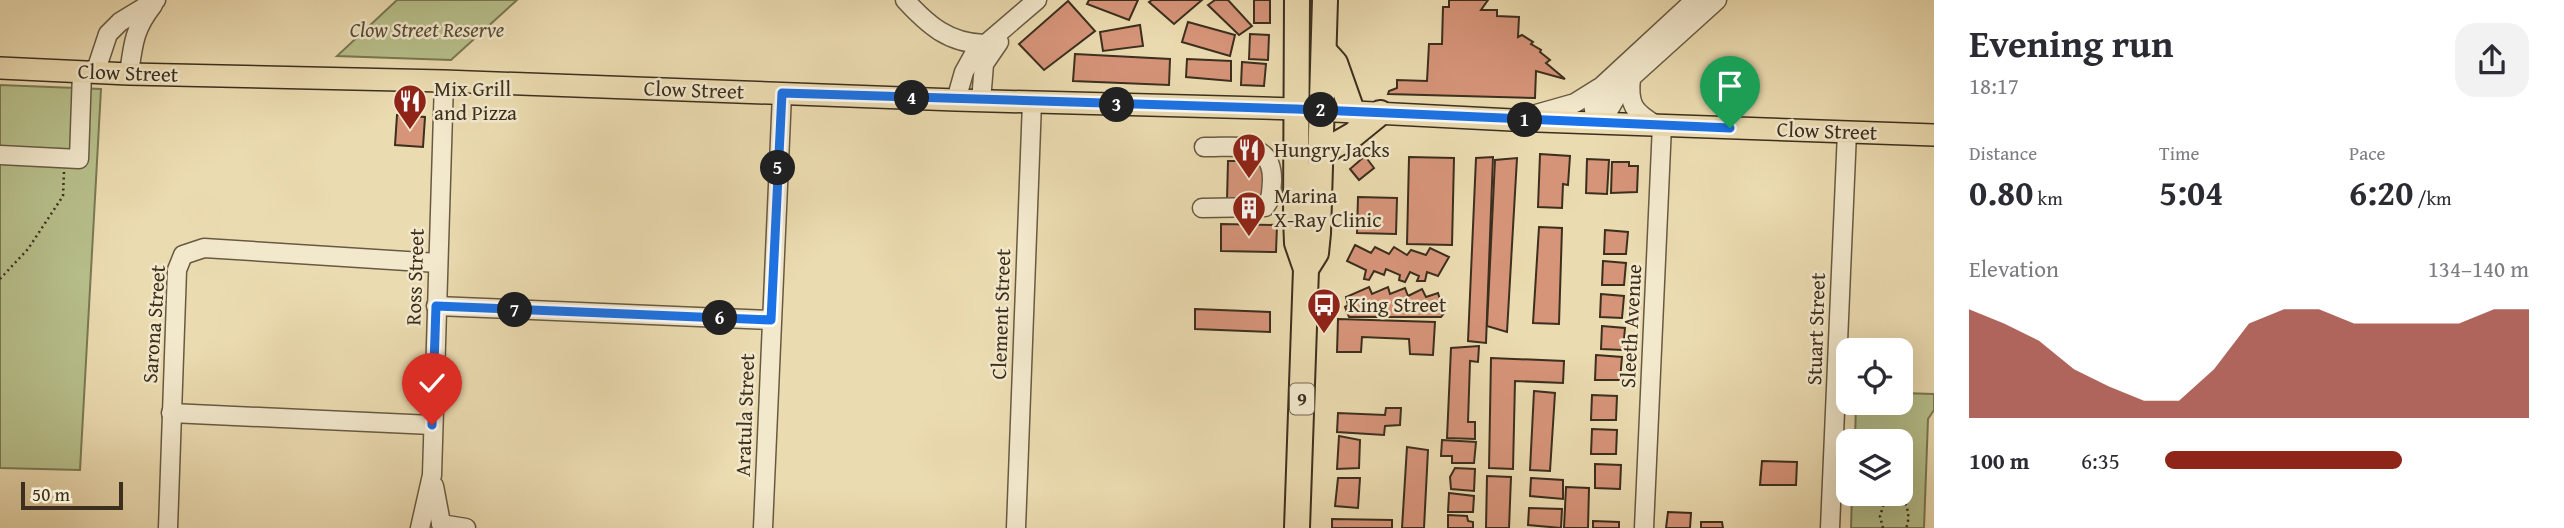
<!DOCTYPE html>
<meta charset="utf-8">
<style>
body{margin:0;font-family:"Gentium Book Plus",serif;background:#f2f2f3;color:#2b2b33;height:100vh;display:flex;flex-direction:column;font-size:26px;white-space:nowrap}
*{box-sizing:border-box;margin:0}
p{font-size:23px;color:#7c7c81}
.icon{flex:none;width:38px;height:38px;fill:none;stroke:currentColor;stroke-width:2;stroke-linecap:round;stroke-linejoin:round}
.map{position:relative;flex:1;overflow:hidden}
.sheet{display:flex;flex-direction:column;background:#fff;width:630px}
.sheet>*{flex:none}
.fabs{position:absolute;left:1836px;top:338px;display:grid;gap:14px}
.fabs a{display:grid;place-items:center;width:77px;height:77px;border-radius:14px;background:#fff;box-shadow:0 7px 28px #0002;font-size:35px}
.scale{position:absolute;left:21px;bottom:18px;width:102px;box-sizing:border-box;padding-left:7px;border:4px solid #3c2f1e;border-top:0;font-size:19px;line-height:24px;white-space:nowrap;color:#3c2f1e;-webkit-text-stroke:5px #f2e8cc;paint-order:stroke}
.pin{position:absolute;display:grid;place-items:center;width:60px;height:60px;color:#fff;margin:-72px -30px;border-radius:50% 50% 50% 0;rotate:-45deg;box-shadow:0 0 7px #0007}
.pin .icon{rotate:45deg}
.km{position:absolute;width:35px;height:35px;margin:-18px;border-radius:50%;background:#222;color:#fff;font-size:19px;line-height:35px;text-align:center}
.round{display:grid;place-items:center;flex:none;width:74px;height:74px;border-radius:21px;background:#f2f2f3}
.head{display:flex;align-items:center;justify-content:space-between;height:119px;padding:0 35px}
h1{font-size:38px;font-weight:700;line-height:52px}
.figures{display:grid;grid-template-columns:repeat(3,1fr);gap:10px;height:119px;padding:7px 35px}
.figures div{display:grid;align-content:center}
.figures b{font-size:35px;font-weight:700}
.figures small{font-size:19px;font-weight:400}
.figures p{font-size:19px}
.chart{height:196px;padding:14px 35px}
.chart p{display:flex;justify-content:space-between}
.chart svg{width:100%;height:126px;margin-top:7px;fill:#8f2418;opacity:.7}
ul{padding:0 35px;list-style:none;font-size:23px}
li{display:grid;grid-template-columns:112px 84px 1fr;align-items:center;height:52px}
li i{height:18px;border-radius:9px;background:#8f2418}
main{display:flex;flex:1;min-height:0}
.map>svg:first-child{display:block}
</style>
<main>
<div class="map">
<svg width="1934" height="528" viewBox="0 0 1934 528">
<rect width="100%" height="100%" fill="#ebdbb0"/>
<filter id="stains"><feTurbulence type="fractalNoise" baseFrequency=".00286" numOctaves="4"/><feColorMatrix values="0 0 0 0 .2 0 0 0 0 .09 0 0 0 0 .02 0 0 0 .5 -.17"/></filter>
<radialGradient id="worn" r=".72"><stop offset=".6" stop-color="#630" stop-opacity="0"/><stop offset="1" stop-color="#630" stop-opacity=".3"/></radialGradient>
<!-- green -->
<g fill="#b7c08b" stroke="#7a7854" stroke-width="2">
<path d="M 397,0 L 517,0 L 451,60 L 337,56 Z"/>
<path d="M 0,85 L 101,89 L 80,470 L 0,468 Z"/>
<path d="M 1901,393 L 1934,394 L 1934,410 L 1928,419 L 1924,528 L 1851,528 L 1852,494 L 1900,494 L 1900,441 L 1855,441 L 1856,403 L 1900,402 Z"/>
</g>
<!-- building -->
<g fill="#d69479" stroke="#3c2f1e" stroke-width="2">
<path d="M 1089,0 L 1138,0 L 1129,20 L 1087,4 Z"/>
<path d="M 1152,0 L 1202,0 L 1174,24 L 1149,2 Z"/>
<path d="M 1215,0 L 1228,0 L 1252,26 L 1239,35 L 1208,5 Z"/>
<rect x="1254" y="0" width="16" height="23"/>
<path d="M 1449,0 L 1488,0 L 1481,10 L 1497,10 L 1497,16 L 1519,17 L 1518,37 L 1522,35 L 1533,42 L 1531,44 L 1541,50 L 1540,52 L 1550,60 L 1546,63 L 1565,79 L 1536,71 L 1535,98 L 1388,94 L 1389,91 L 1397,88 L 1397,80 L 1427,81 L 1429,44 L 1442,44 L 1443,7 L 1449,7 Z"/>
<path d="M 1068,1 L 1095,31 L 1044,70 L 1019,44 Z"/>
<path d="M 1188,22 L 1235,35 L 1230,56 L 1182,42 Z"/>
<path d="M 1140,25 L 1143,46 L 1103,51 L 1100,32 Z"/>
<path d="M 1250,34 L 1269,35 L 1268,60 L 1249,59 Z"/>
<path d="M 1075,54 L 1170,59 L 1169,85 L 1073,81 Z"/>
<path d="M 1187,59 L 1231,61 L 1231,81 L 1186,77 Z"/>
<path d="M 1242,62 L 1266,64 L 1264,86 L 1241,85 Z"/>
<path d="M 397,115 L 425,117 L 423,147 L 395,145 Z"/>
<path d="M 1540,154 L 1570,156 L 1568,185 L 1563,184 L 1562,208 L 1538,207 Z"/>
<path d="M 1365,156 L 1374,168 L 1359,180 L 1350,169 Z"/>
<path d="M 1409,157 L 1454,158 L 1452,245 L 1407,244 Z"/>
<path d="M 1493,157 L 1486,343 L 1468,341 L 1476,158 Z"/>
<path d="M 1517,158 L 1507,332 L 1487,326 L 1495,160 Z"/>
<path d="M 1587,159 L 1609,160 L 1607,194 L 1586,193 Z"/>
<path d="M 1228,161 L 1265,161 L 1264,202 L 1227,201 Z"/>
<path d="M 1612,162 L 1629,162 L 1629,166 L 1638,166 L 1637,192 L 1611,193 Z"/>
<path d="M 1358,197 L 1397,198 L 1396,234 L 1357,233 Z"/>
<path d="M 1221,224 L 1277,225 L 1276,252 L 1221,251 Z"/>
<path d="M 1539,227 L 1562,228 L 1559,324 L 1533,323 Z"/>
<path d="M 1605,230 L 1628,232 L 1626,254 L 1604,254 Z"/>
<path d="M 1355,245 L 1371,253 L 1375,247 L 1389,254 L 1394,247 L 1407,255 L 1411,250 L 1426,255 L 1430,248 L 1449,257 L 1438,276 L 1427,272 L 1425,281 L 1417,281 L 1419,276 L 1410,272 L 1405,282 L 1399,280 L 1400,275 L 1386,269 L 1384,275 L 1374,271 L 1369,280 L 1364,279 L 1366,270 L 1347,261 Z"/>
<path d="M 1603,261 L 1626,263 L 1624,285 L 1602,285 Z"/>
<path d="M 1369,287 L 1372,294 L 1388,287 L 1390,294 L 1405,288 L 1408,296 L 1422,289 L 1426,297 L 1438,293 L 1444,313 L 1441,317 L 1349,317 L 1345,307 L 1348,305 L 1346,297 Z"/>
<path d="M 1601,294 L 1624,296 L 1622,318 L 1600,317 Z"/>
<path d="M 1195,309 L 1270,312 L 1270,332 L 1195,329 Z"/>
<path d="M 1338,319 L 1435,322 L 1433,355 L 1410,354 L 1409,339 L 1362,337 L 1361,352 L 1337,352 Z"/>
<path d="M 1602,326 L 1625,328 L 1623,350 L 1601,349 Z"/>
<path d="M 1479,346 L 1478,362 L 1470,361 L 1468,422 L 1475,422 L 1475,439 L 1447,438 L 1451,348 Z"/>
<path d="M 1596,355 L 1622,357 L 1620,380 L 1595,380 Z"/>
<path d="M 1491,358 L 1564,361 L 1563,383 L 1515,381 L 1513,469 L 1489,468 Z"/>
<path d="M 1534,391 L 1555,393 L 1550,471 L 1530,470 Z"/>
<path d="M 1592,395 L 1617,396 L 1616,420 L 1591,420 Z"/>
<path d="M 1386,408 L 1401,408 L 1400,425 L 1385,426 L 1384,435 L 1337,432 L 1338,413 L 1385,415 Z"/>
<path d="M 1592,429 L 1617,430 L 1616,454 L 1591,454 Z"/>
<path d="M 1339,436 L 1360,440 L 1359,468 L 1337,469 Z"/>
<path d="M 1442,440 L 1476,442 L 1474,463 L 1452,463 L 1452,456 L 1441,456 Z"/>
<path d="M 1407,447 L 1428,450 L 1424,528 L 1402,528 Z"/>
<path d="M 1762,461 L 1797,462 L 1796,485 L 1760,485 Z"/>
<path d="M 1595,464 L 1621,465 L 1620,489 L 1595,488 Z"/>
<path d="M 1455,468 L 1475,469 L 1474,491 L 1451,489 L 1450,477 Z"/>
<path d="M 1487,476 L 1511,477 L 1509,528 L 1486,528 Z"/>
<path d="M 1338,478 L 1360,478 L 1358,508 L 1335,506 Z"/>
<path d="M 1531,478 L 1563,480 L 1563,499 L 1530,496 Z"/>
<path d="M 1566,487 L 1589,488 L 1588,528 L 1564,528 Z"/>
<path d="M 1449,493 L 1474,496 L 1473,512 L 1448,512 Z"/>
<path d="M 1529,508 L 1562,509 L 1561,528 L 1528,525 Z"/>
<path d="M 1668,512 L 1691,513 L 1690,528 L 1666,528 Z"/>
<path d="M 1448,515 L 1467,516 L 1468,521 L 1473,522 L 1473,528 L 1448,528 Z"/>
<path d="M 1332,519 L 1392,520 L 1392,528 L 1332,528 Z"/>
<path d="M 1593,521 L 1619,522 L 1619,528 L 1593,528 Z"/>
<path d="M 1701,522 L 1722,522 L 1723,528 L 1701,528 Z"/>
</g>
<g fill="none" stroke-linecap="round" stroke-linejoin="round">
<!-- minor casing -->
<g stroke="#685a42" stroke-width="21">
<g id="minor">
<path d="M 905,0 C 928,25 948,43 984,44"/>
<path d="M 95,73 L 108,34 L 120,22 L 156,0"/>
<path d="M 129,74 C 133,44 134,29 153,5"/>
<path d="M 1631,78 C 1628,105 1634,112 1656,125"/>
<path d="M 956,100 L 964,72 L 974,54 L 1037,0"/>
<path d="M 981,101 L 984,64 L 999,42"/>
<path d="M 1529,116 L 1575,103 L 1599,88"/>
<path d="M 1596,123 L 1593,103 L 1603,85 L 1695,0"/>
<path d="M 1601,123 L 1624,84 L 1717,0"/>
<path d="M 0,155 L 79,159 L 82,72"/>
<path d="M 1202,208 L 1265,207 C 1272,198 1271,192 1272,181 C 1273,138 1235,148 1204,147"/>
<path d="M 436,306 L 771,320"/>
<path d="M 171,413 L 432,425"/>
<path d="M 434,486 L 441,523"/>
<path d="M 441,524 L 466,528"/>
<path d="M 168,528 L 177,270 L 183,255 L 204,248 L 438,263"/>
<path d="M 420,528 L 432,475 L 444,81"/>
<path d="M 763,528 L 782,94"/>
<path d="M 1016,528 L 1032,102"/>
<path d="M 1644,528 L 1662,125"/>
<path d="M 1830,528 L 1847,132"/>
</g>
</g>
<!-- major casing -->
<g stroke="#3c2f1e" stroke-width="24">
<path id="major" d="M 0,68 L 129,74 L 444,81 L 956,100 L 1296,109 L 1512,120 L 1934,135"/>
</g>
<!-- highway casing -->
<g stroke="#3c2f1e" stroke-width="28">
<g id="highway">
<path d="M 1326,53 L 1335,63 L 1352,111"/>
<path d="M 1320,154 L 1353,135 L 1380,113"/>
<path d="M 1306,269 L 1316,253 L 1318,233 L 1325,0"/>
<path d="M 1297,528 L 1306,269 L 1297,243 L 1296,217 L 1297,0"/>
</g>
</g>
<!-- path -->
<g stroke="#3c2f1e" stroke-width="2.5" stroke-dasharray="2 3.5" stroke-linecap="butt">
<path d="M 0,279 L 28,249 L 63,196 L 64,172"/>
<path d="M 1900,494 C 1907,503 1911,517 1906,528"/>
<path d="M 1883,528 L 1880,516 L 1887,494"/>
</g>
<!-- minor -->
<use href="#minor" stroke="#f2e8cc" stroke-width="18"/>
<!-- major -->
<use href="#major" stroke="#ebdbb0" stroke-width="21"/>
<!-- highway -->
<use href="#highway" stroke="#ebdbb0" stroke-width="24"/>
</g>
<g fill="none" stroke-linecap="round" stroke-linejoin="round">
<!-- route casing -->
<g stroke="#fff" stroke-width="14">
<path id="route" d="M 432,425 L 436,306 L 771,320 L 782,93 L 1296,109 L 1730,128"/>
</g>
<!-- route -->
<use href="#route" stroke="#1a73e8" stroke-width="9"/>
</g>
<!-- icons -->
<defs>
<g id="restaurant-pin" transform="scale(1.75)"><path d="M0 17L-7.5 6A9.5 9.5 0 1 1 7.5 6Z" fill="#8f2418" stroke="#f2e8cc"/><path d="M-5-6h1v4h1v-4h1v4h1v-4h1v5L-1.5 .5V6h-2V.5L-5-1ZM5-6V6H3V1.5H1.5Q1.5-4 5-6Z" fill="#fff"/></g>
<g id="building-pin" transform="scale(1.75)"><path d="M0 17L-7.5 6A9.5 9.5 0 1 1 7.5 6Z" fill="#8f2418" stroke="#f2e8cc"/><path d="M-4-6H4V6H1V3H-1V6H-4ZM-2.5-4.3h1.7v1.8h-1.7ZM.8-4.3h1.7v1.8H.8ZM-2.5-1h1.7V.8h-1.7ZM.8-1h1.7V.8H.8Z" fill="#fff"/></g>
<g id="bus-pin" transform="scale(1.75)"><path d="M0 17L-7.5 6A9.5 9.5 0 1 1 7.5 6Z" fill="#8f2418" stroke="#f2e8cc"/><path d="M-5-6H5V4H4V6H2V4H-2V6H-4V4H-5ZM-3.5-4V0h7V-4ZM-3.5 1.2v1.5H-2V1.2ZM2 1.2v1.5H3.5V1.2Z" fill="#fff"/></g>
</defs>
<g fill-rule="evenodd">
<use href="#restaurant-pin" x="410" y="101"/>
<use href="#restaurant-pin" x="1249" y="150"/>
<use href="#building-pin" x="1249" y="208"/>
<use href="#bus-pin" x="1324" y="305"/>
</g>
<g text-anchor="middle" stroke-width="5" stroke-linejoin="round" paint-order="stroke">
<!-- shield labels -->
<rect fill="#f2e8cc" stroke="#736652" stroke-width="2" x="1290" y="383.5" width="24" height="31" rx="5"/>
<g font-size="19" font-weight="bold" fill="#3c2f1e">
<text x="1302" y="406">9</text>
</g>
<!-- park labels -->
<g font-size="21" font-style="italic" fill="#554c34" stroke="#f2e8cc">
<text x="427" y="37">Clow Street Reserve</text>
</g>
<!-- street labels -->
<g font-size="21" fill="#3c2f1e" stroke="#f2e8cc">
<text transform="translate(128 73) rotate(2)" y="7">Clow Street</text>
<text transform="translate(694 90) rotate(2)" y="7">Clow Street</text>
<text transform="translate(1827 131) rotate(2)" y="7">Clow Street</text>
<text transform="translate(415 277) rotate(-88)" y="7">Ross Street</text>
<text transform="translate(1001 314) rotate(-88)" y="7">Clement Street</text>
<text transform="translate(154 324) rotate(-86)" y="7">Sarona Street</text>
<text transform="translate(1631 326) rotate(-87)" y="7">Sleeth Avenue</text>
<text transform="translate(1816 329) rotate(-88)" y="7">Stuart Street</text>
<text transform="translate(745 415) rotate(-88)" y="7">Aratula Street</text>
</g>
<!-- poi labels -->
<g font-size="21" fill="#3c2f1e" stroke="#f2e8cc" text-anchor="start">
<text x="434" y="96">Mix Grill<tspan x="434" dy="24">and Pizza</tspan></text>
<text x="1274" y="157">Hungry Jacks</text>
<text x="1274" y="203">Marina<tspan x="1274" dy="24">X-Ray Clinic</tspan></text>
<text x="1348" y="312">King Street</text>
</g>
</g>
<rect width="100%" height="100%" filter="url(#stains)"/>
<rect width="100%" height="100%" fill="url(#worn)"/>
</svg>
<div class="fabs">
<a><svg class="icon" aria-label="locate" viewBox="0 0 24 24"><circle cx="12" cy="12" r="6"/><path d="M12 2v4M12 18v4M2 12h4M18 12h4"/></svg></a>
<a><svg class="icon" aria-label="layers" viewBox="0 0 24 24"><path d="M12 4l9 5-9 5-9-5zM3 14l9 5 9-5"/></svg></a>
</div>
<div class="scale">50 m</div>
<div class="pin" style="left:1730px;top:128px;background:#1e9e55"><svg class="icon" aria-label="arrive" viewBox="0 0 24 24"><path d="M6 21V4h12l-3 4 3 4H6"/></svg></div>
<div class="pin" style="left:432px;top:425px;background:#d93025"><svg class="icon" aria-label="check" viewBox="0 0 24 24"><path d="M5 12l5 5 9-10"/></svg></div>
<b class="km" style="left:1525px;top:120px">1</b>
<b class="km" style="left:1321px;top:110px">2</b>
<b class="km" style="left:1117px;top:105px">3</b>
<b class="km" style="left:912px;top:98px">4</b>
<b class="km" style="left:778px;top:168px">5</b>
<b class="km" style="left:720px;top:318px">6</b>
<b class="km" style="left:515px;top:310px">7</b>
</div>
<section class="sheet">
<div class="head"><div><h1>Evening run</h1><p>18:17</p></div><a class="round"><svg class="icon" aria-label="share" viewBox="0 0 24 24"><path d="M12 15V3M7 8l5-5 5 5M5 13v7h14v-7"/></svg></a></div>
<div class="figures">
<div><p>Distance</p><b>0.80<small> km</small></b></div>
<div><p>Time</p><b>5:04</b></div>
<div><p>Pace</p><b>6:20<small> /km</small></b></div>
</div>
<div class="chart"><p><span>Elevation</span>134–140 m</p>
<svg viewBox="0 0 160 44" preserveAspectRatio="none"><path d="M0 44V6L10 11L20 17L30 27L40 33L50 38L60 38L70 27L80 11L90 6L100 6L110 11L120 11L130 11L140 11L150 6L160 6V44z"/></svg>
</div>
<ul>
<li><b>100 m</b>6:35<i style="width:65%"></i></li>
</ul>
</section>
</main>
